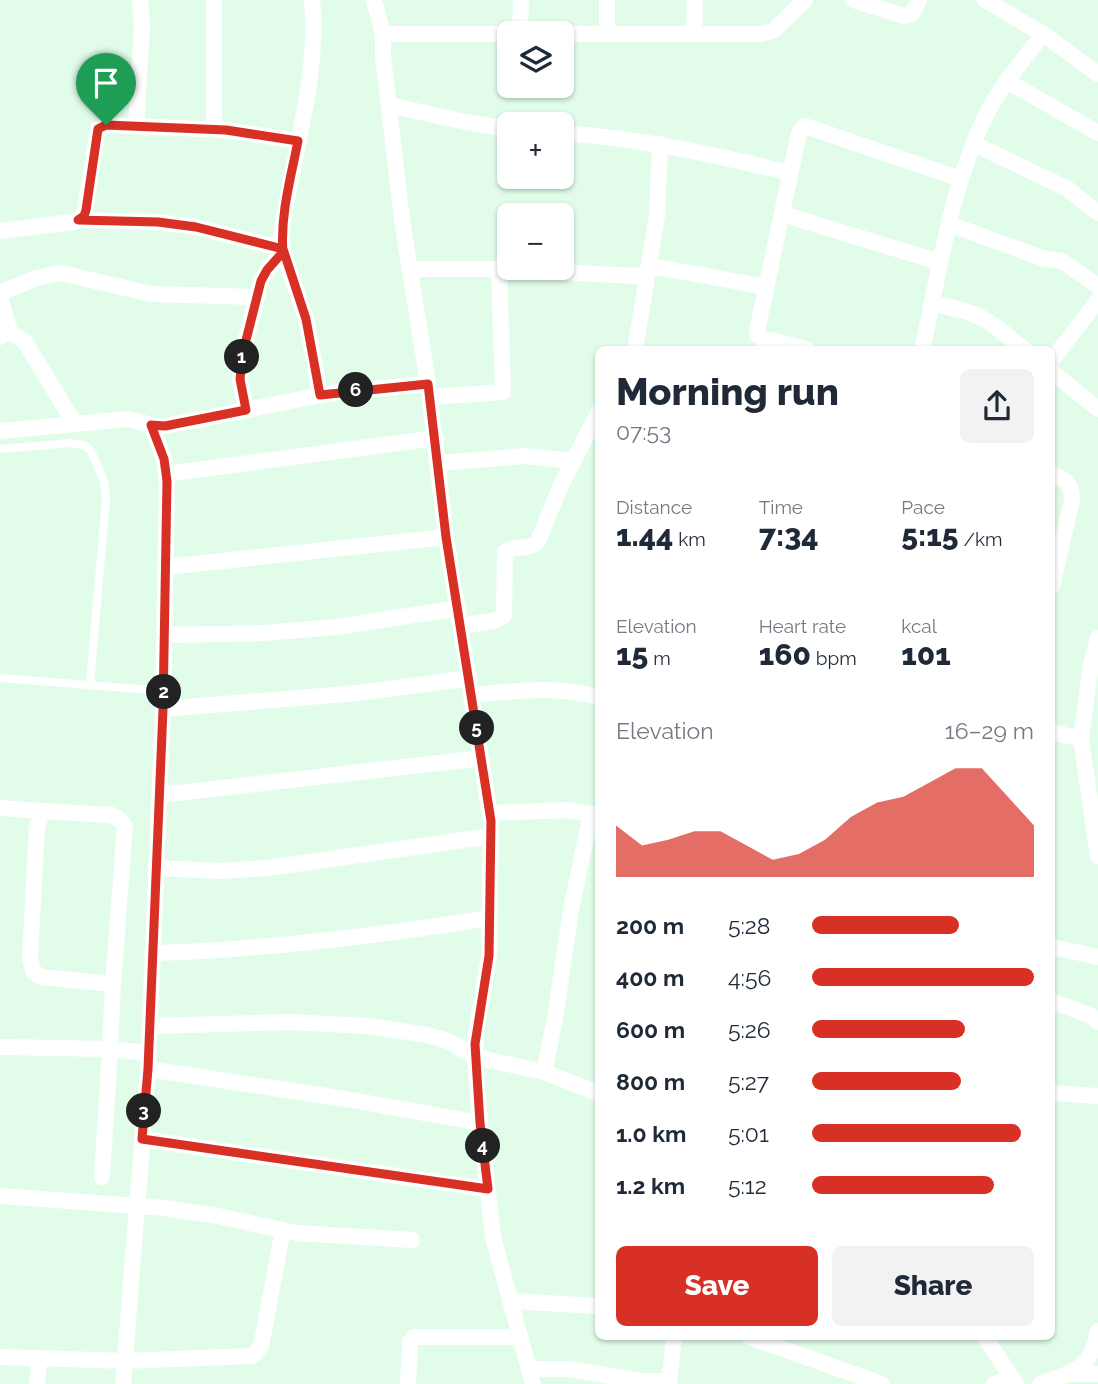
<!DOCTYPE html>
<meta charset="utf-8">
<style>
body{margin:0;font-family:Raleway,sans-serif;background:#f2f2f3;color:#1f2937;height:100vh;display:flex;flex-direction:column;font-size:26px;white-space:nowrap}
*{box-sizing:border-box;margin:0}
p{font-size:23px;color:#747a83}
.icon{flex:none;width:38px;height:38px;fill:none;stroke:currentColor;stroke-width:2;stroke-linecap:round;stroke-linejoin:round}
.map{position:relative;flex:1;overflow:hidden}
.details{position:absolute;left:595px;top:346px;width:460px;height:994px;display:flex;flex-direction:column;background:#fff;border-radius:10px;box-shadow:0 2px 5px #0004}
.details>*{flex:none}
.fabs{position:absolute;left:497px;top:21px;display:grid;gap:14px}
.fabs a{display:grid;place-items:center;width:77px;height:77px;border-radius:10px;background:#fff;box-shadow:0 2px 5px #0004;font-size:35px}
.pin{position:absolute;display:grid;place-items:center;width:60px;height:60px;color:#fff;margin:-72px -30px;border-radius:50% 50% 50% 0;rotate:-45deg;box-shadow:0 0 7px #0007}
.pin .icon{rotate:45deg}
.km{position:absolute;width:35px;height:35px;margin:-18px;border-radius:50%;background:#222;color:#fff;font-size:19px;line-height:35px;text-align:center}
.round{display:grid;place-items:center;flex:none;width:74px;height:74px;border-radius:10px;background:#f2f2f3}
.head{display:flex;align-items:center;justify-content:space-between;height:119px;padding:0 21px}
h1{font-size:38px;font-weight:800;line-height:52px}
.figures{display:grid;grid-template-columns:repeat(3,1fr);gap:10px;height:119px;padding:7px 21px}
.figures div{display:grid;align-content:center}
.figures b{font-size:30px;font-weight:800}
.figures small{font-size:19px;font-weight:400}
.figures p{font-size:19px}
.chart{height:196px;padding:14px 21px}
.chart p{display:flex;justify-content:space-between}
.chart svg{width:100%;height:126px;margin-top:7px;fill:#d93025;opacity:.7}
.primary-button{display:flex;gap:14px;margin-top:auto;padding:14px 21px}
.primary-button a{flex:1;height:80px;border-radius:10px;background:#d93025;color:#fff;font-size:28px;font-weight:800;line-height:80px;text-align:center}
.primary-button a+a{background:#f2f2f3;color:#1f2937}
ul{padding:0 21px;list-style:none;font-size:23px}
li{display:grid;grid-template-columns:112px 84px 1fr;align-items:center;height:52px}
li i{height:18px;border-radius:9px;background:#d93025}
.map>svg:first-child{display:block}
</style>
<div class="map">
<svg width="1098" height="1384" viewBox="0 0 1098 1384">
<rect width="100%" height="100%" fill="#e1fdea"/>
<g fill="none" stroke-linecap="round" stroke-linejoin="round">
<!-- service -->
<g stroke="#fff" stroke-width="8">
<path d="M 0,449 L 71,443 L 86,446 L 91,451 L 104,481 L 106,498 L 90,685"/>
<path d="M 0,678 L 164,691"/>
</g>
<!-- minor -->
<g stroke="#fff" stroke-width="16">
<path d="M 312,0 C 320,75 291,161 281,236 L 283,252 L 306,319 L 320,395"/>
<path d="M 374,0 L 383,34 L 383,56 L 402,220 L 428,384 L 446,537 L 491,821 L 489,956 L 476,1033 L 475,1057 L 544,1072 L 598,1093"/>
<path d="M 853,0 L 903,16 L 912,14 L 919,0"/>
<path d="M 985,0 L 1043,34"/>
<path d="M 520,33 L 521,0"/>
<path d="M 383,34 L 509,34"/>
<path d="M 562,34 L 759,34 L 773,31 L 805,0"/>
<path d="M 607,34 L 607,0"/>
<path d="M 694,34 L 695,0"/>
<path d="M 1007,81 L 1098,133"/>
<path d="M 389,105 L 461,121 L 509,129"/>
<path d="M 136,126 L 142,26 L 140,0"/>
<path d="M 214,129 L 214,0"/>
<path d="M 562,133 C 640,138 715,155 790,173"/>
<path d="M 974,144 L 1068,189 L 1098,213"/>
<path d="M 782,214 L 939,262"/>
<path d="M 78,220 L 158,222 L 196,227 L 283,249"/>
<path d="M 949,224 L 1042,258 L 1062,261 L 1098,286"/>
<path d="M 0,231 L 73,222 L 84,216 L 97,133 L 98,129 L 106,125 L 226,130 L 298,141"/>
<path d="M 411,269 L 490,269 L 638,276 L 657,267 L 766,287"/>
<path d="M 0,293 L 36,278 L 61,273 L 151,294 L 257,297"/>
<path d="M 0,297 L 9,329 L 0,337"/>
<path d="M 933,304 C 981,312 988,320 1025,350"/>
<path d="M 0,325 L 25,342 L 75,424"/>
<path d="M 767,341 L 757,335 L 757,331 L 799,133 L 805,126 L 961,179"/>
<path d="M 763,347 L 766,341 L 771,340 L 808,350"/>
<path d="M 635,350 L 657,216 L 660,144"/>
<path d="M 922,350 C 940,270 950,187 987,113 C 1002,84 1023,60 1043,34 L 1098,74"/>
<path d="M 1052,360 L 1098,300"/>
<path d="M 1052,372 L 1098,409"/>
<path d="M 430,397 L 503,392 L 499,269"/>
<path d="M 246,410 L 240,379 L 243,352 L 261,281 L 267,270 L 283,252"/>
<path d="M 151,425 L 164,459 L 167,481 L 163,709"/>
<path d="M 0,431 L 128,419 L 159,427 L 165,426 L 337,392 L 428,384"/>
<path d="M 439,463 L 525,456 L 574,461"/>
<path d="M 166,474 L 436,438"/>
<path d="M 1052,474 C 1067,479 1072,485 1072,500 L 1052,586"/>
<path d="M 166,567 L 446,537"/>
<path d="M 461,626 L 497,620 L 504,615 L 505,552 C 515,545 529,551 538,541 L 561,485 L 598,413"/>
<path d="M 165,635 L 263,633 L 337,627 L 459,608"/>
<path d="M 1098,638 L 1091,664 L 1081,739 L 1098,856"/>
<path d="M 472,695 C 515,691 556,685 598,697"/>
<path d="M 1052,732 L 1081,739"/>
<path d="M 160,795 L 482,758"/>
<path d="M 0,808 L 43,811"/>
<path d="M 490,813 L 567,810 L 598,815"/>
<path d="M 156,868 L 219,871 L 268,868 L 491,836"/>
<path d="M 1052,947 L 1098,957"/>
<path d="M 152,953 C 266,950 377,936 489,918"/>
<path d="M 113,984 L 125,826 L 120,820 L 112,815 L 43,811 L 37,826 L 30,957 L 33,971 L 41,977 L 113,984 L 110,1049 L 148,1053"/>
<path d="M 1052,1001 L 1091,1016 L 1098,1022"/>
<path d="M 150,1026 L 287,1022 L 369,1026 L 427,1035 L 448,1041 L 475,1057 L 480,1123 L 493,1237 L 533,1384"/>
<path d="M 0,1047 L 110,1049 L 102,1177"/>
<path d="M 148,1069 L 346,1099 L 480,1123"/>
<path d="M 544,1072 L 555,1019 L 571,909 L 591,814"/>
<path d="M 1052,1093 L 1098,1096"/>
<path d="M 142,1139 L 487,1189"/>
<path d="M 0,1196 L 164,1208 L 218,1216 L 296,1233 L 412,1240"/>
<path d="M 510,1301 L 598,1306"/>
<path d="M 749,1337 L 882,1384"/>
<path d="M 985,1337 L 1016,1384"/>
<path d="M 0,1357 L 125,1361 L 253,1356 L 261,1346 L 283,1230"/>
<path d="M 529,1369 L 569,1369 L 639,1381 L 669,1381"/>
<path d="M 1068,1374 L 1098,1374"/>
<path d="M 37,1384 L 39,1358"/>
<path d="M 123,1384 L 148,1069 L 163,709 L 358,693 L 470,678"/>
<path d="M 408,1384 L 410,1342 L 414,1337 L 520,1337"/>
<path d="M 669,1384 L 674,1337"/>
<path d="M 994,1384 L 1012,1378"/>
<path d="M 1040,1384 C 1073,1372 1092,1369 1098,1331"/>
</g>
</g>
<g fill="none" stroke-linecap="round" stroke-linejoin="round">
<!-- route casing -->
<g stroke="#fff" stroke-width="14">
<path id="route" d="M 106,125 L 226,130 L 298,141 C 291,177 280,215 283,252 L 267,270 L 261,281 L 243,352 L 240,379 L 246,410 L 165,426 L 151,425 L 164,459 L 167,481 L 163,709 L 148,1069 L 142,1139 L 488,1189 L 480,1123 L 475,1044 L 489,956 L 491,821 L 446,537 L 428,384 L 320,395 L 306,319 L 283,249 L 196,227 L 158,222 L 78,220 L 84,216 L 86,210 L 98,129 L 106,125"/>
</g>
<!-- route -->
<use href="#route" stroke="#d93025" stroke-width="9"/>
</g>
</svg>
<div class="fabs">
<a><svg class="icon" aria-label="layers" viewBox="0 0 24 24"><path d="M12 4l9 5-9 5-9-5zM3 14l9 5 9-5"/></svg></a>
<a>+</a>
<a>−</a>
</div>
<div class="pin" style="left:106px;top:125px;background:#1e9e55"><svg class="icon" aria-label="arrive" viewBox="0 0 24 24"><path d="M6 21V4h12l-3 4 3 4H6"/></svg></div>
<b class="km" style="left:242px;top:357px">1</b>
<b class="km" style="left:164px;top:692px">2</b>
<b class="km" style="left:144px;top:1111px">3</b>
<b class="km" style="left:483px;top:1146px">4</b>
<b class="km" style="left:477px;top:728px">5</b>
<b class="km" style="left:356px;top:390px">6</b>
<section class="details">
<div class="head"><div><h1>Morning run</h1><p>07:53</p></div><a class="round"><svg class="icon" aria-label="share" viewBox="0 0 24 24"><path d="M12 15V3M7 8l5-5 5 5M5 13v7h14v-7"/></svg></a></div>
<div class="figures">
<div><p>Distance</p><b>1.44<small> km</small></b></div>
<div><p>Time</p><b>7:34</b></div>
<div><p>Pace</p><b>5:15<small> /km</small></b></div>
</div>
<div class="figures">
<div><p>Elevation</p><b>15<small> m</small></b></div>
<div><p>Heart rate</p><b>160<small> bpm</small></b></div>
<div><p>kcal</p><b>101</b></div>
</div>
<div class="chart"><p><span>Elevation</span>16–29 m</p>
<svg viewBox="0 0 160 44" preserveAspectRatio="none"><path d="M0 44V26L10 33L20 31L30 28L40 28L50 33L60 38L70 36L80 31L90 23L100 18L110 16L120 11L130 6L140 6L150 16L160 26V44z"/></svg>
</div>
<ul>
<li><b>200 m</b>5:28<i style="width:66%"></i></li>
<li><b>400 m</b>4:56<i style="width:100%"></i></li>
<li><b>600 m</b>5:26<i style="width:69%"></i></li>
<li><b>800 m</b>5:27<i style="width:67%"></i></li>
<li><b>1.0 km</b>5:01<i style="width:94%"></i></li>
<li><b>1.2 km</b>5:12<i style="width:82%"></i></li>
</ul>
<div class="primary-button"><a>Save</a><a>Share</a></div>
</section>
</div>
